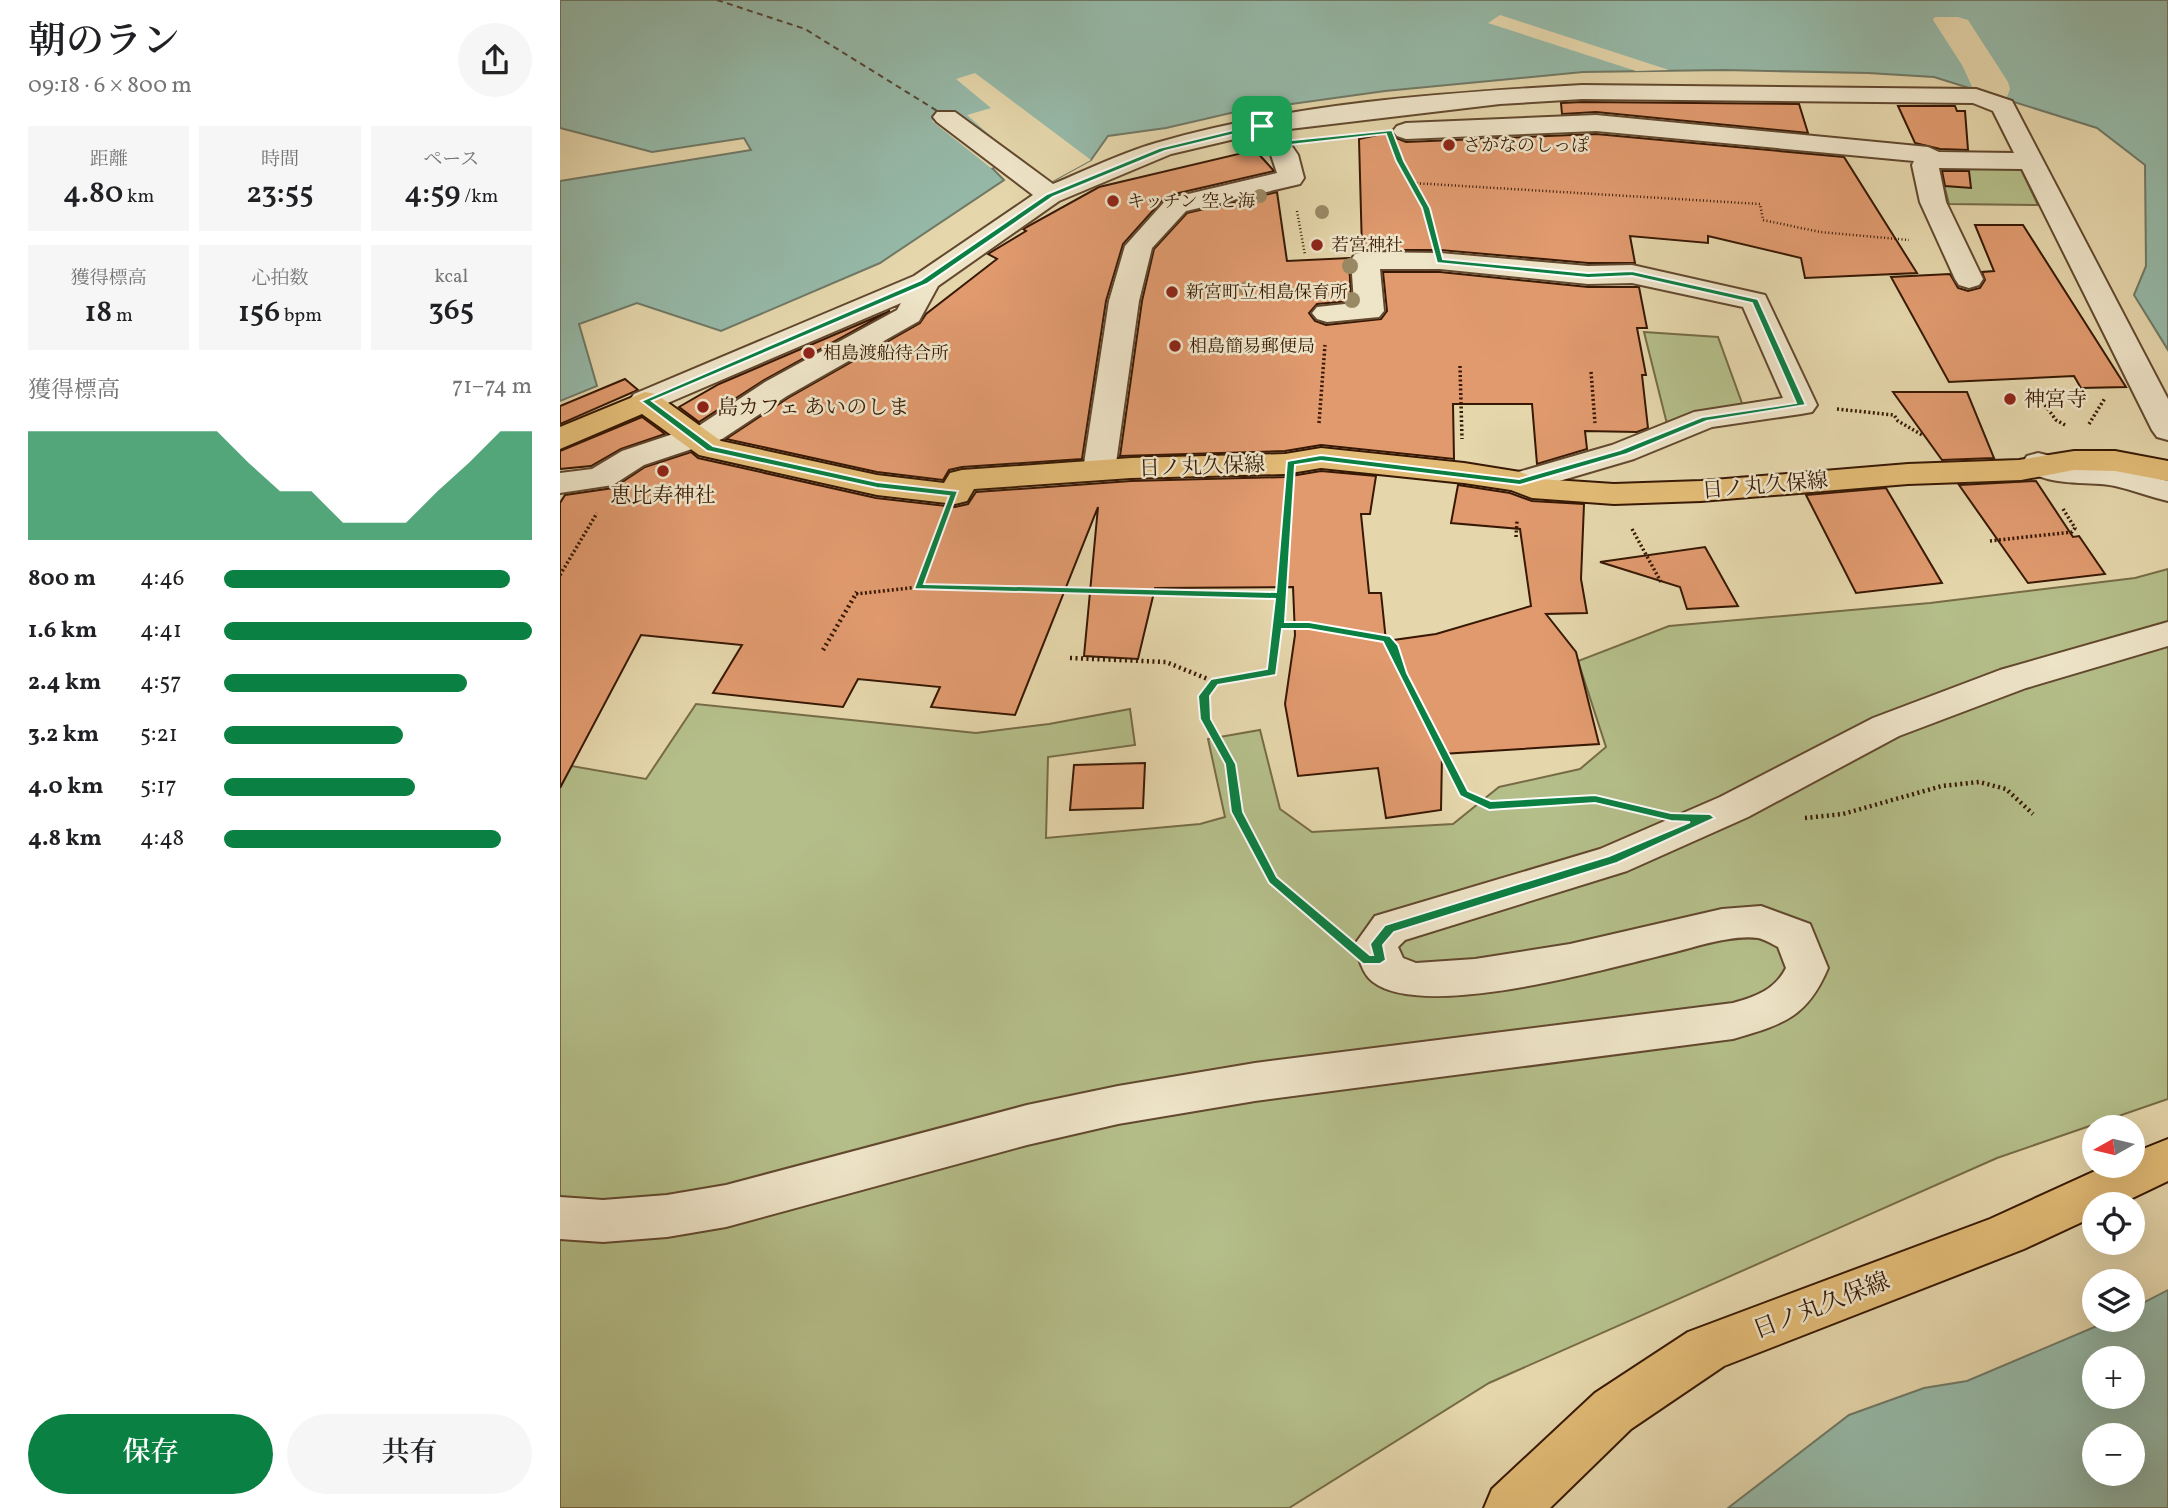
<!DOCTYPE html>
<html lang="ja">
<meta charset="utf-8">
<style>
body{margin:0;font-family:Vollkorn,"Noto Serif JP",serif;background:#f6f6f6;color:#202124;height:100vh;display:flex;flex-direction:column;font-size:26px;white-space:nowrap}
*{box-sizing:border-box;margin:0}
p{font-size:23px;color:#757577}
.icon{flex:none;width:38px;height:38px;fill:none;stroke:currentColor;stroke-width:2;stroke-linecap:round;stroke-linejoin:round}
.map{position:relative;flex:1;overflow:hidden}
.sheet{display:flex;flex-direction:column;background:#fff;width:560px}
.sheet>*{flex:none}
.needle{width:46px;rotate:262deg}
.fabs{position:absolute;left:1522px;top:1115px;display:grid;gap:14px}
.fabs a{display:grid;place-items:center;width:63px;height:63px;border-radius:50%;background:#fff;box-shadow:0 7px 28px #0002;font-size:35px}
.pin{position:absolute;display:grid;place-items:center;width:60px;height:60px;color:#fff;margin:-30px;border-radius:14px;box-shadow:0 4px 10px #0006}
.round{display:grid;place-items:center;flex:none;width:74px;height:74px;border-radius:37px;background:#f6f6f6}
.summary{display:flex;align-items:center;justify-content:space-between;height:119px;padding:0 28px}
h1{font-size:38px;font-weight:600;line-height:52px}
.stats{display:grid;grid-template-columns:repeat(3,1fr);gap:10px;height:119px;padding:7px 28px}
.stats div{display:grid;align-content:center;border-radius:0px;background:#f6f6f6;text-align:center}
.stats b{font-size:30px;font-weight:600}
.stats small{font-size:19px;font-weight:400}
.stats p{font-size:19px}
.chart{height:196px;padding:14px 28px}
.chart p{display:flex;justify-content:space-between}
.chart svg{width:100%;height:126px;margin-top:7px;fill:#0b8043;opacity:.7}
.cta{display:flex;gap:14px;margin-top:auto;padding:14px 28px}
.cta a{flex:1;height:80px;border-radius:42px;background:#0b8043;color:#fff;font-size:28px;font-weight:600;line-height:80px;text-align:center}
.cta a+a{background:#f6f6f6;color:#202124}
ul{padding:0 28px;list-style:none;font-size:23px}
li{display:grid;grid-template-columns:112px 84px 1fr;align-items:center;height:52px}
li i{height:18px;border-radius:9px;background:#0b8043}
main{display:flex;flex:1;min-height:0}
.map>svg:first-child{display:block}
</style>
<main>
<section class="sheet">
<div class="summary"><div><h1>朝のラン</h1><p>09:18 · 6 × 800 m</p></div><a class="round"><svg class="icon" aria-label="share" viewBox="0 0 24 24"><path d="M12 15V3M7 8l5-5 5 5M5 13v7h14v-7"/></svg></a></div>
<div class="stats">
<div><p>距離</p><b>4.80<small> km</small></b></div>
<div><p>時間</p><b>23:55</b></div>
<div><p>ペース</p><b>4:59<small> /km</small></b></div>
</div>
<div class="stats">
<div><p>獲得標高</p><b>18<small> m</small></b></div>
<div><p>心拍数</p><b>156<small> bpm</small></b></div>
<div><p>kcal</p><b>365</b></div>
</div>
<div class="chart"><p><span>獲得標高</span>71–74 m</p>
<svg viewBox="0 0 160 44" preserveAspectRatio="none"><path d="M0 44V6L10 6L20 6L30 6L40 6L50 6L60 6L70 17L80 27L90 27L100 38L110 38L120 38L130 27L140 17L150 6L160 6V44z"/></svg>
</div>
<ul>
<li><b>800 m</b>4:46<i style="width:93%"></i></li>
<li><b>1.6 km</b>4:41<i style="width:100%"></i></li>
<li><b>2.4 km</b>4:57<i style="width:79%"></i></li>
<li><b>3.2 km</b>5:21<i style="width:58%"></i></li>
<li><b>4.0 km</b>5:17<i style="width:62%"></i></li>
<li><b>4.8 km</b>4:48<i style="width:90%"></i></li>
</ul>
<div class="cta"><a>保存</a><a>共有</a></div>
</section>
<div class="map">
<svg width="1608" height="1508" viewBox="0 0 1608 1508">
<rect width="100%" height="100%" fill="#e5d6ab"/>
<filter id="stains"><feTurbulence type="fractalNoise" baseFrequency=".00286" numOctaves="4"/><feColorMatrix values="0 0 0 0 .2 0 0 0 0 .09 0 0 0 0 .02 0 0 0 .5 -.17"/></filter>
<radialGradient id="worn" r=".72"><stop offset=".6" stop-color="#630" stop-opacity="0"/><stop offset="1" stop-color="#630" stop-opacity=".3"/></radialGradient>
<!-- green -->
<g fill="#b4be89" stroke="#766b46" stroke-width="2">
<path d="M 1379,165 L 1460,167 L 1478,205 L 1389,204 Z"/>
<path d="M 1084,332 L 1158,337 L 1183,406 L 1145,410 L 1107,424 Z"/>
<path d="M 1608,569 L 1608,1099 L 1437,1158 L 929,1383 L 729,1508 L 0,1508 L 0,764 L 86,779 L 136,704 L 416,733 L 489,724 L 570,709 L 575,745 L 488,757 L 486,838 L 640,824 L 665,817 L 648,739 L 700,730 L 720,809 L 752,832 L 893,824 L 939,787 L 1020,769 L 1046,747 L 1018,661 L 1109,626 L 1370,603 L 1575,578 Z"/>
</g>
<!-- water -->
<g fill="#96b9a8" stroke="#707966" stroke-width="2" fill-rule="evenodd">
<path d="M 0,0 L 1608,0 L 1608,350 L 1574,295 L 1586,266 L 1585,165 L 1537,128 L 1374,77 L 1308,73 L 1164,70 L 1023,72 L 825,91 L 675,112 L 606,128 L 548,136 L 531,160 L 489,183 L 458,160 L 432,168 L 444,180 L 320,263 L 161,331 L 77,303 L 19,324 L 37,386 L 0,401 L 0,181 L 191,150 L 184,138 L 92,152 L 0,128 Z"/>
<path d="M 1608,1290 L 1608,1508 L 1168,1508 L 1289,1415 L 1364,1388 L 1407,1381 L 1551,1320 L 1573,1320 L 1573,1308 ZM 1535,1358 L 1573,1358 L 1573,1396 L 1535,1396 ZM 1535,1435 L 1573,1435 L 1573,1474 L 1535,1474 Z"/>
</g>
<!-- pier -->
<g fill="#e5d6ab">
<path d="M 940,15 L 1109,70 L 1076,71 L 928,23 Z"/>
<path d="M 1375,17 L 1398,17 L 1408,20 L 1448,82 L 1450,89 L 1445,102 L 1415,93 L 1402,65 L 1373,20 Z"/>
<path d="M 415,73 L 531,160 L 489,183 L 458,160 L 431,168 L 372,121 L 398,113 L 441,145 L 407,115 L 431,108 L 396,79 Z"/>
</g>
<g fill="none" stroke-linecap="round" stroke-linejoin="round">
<!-- ferry -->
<path stroke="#544835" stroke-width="2" stroke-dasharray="6 4.5" stroke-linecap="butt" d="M 157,0 L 245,29 L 379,112"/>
</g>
<!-- building -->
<g fill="#e09a6e" stroke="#371804" stroke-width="2">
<path d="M 1022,102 L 1239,104 L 1248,133 L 1036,112 L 1002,114 L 1001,103 Z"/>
<path d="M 1338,106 L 1395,106 L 1397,111 L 1405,111 L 1408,150 L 1380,149 L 1355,143 Z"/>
<path d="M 831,132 L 836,138 L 846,142 L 1036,134 L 1284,157 L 1357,273 L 1245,278 L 1241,258 L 1148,236 L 1148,243 L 1070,236 L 1075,263 L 1028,263 L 880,250 L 802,250 L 799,139 Z"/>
<path d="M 695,150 L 714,171 L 606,196 L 563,244 L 546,301 L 522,459 L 402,467 L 389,470 L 383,480 L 317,472 L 166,439 L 228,398 L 360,323 L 366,314 L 437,259 L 428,254 L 466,231 L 463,229 L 539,187 Z"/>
<path d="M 1382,171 L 1409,171 L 1411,188 L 1385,186 Z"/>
<path d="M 717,192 L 727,261 L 789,258 L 791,301 L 757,304 L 749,313 L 755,321 L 766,325 L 821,319 L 827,311 L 823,272 L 880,272 L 1028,287 L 1079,287 L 1087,328 L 1077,328 L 1086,375 L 1082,375 L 1088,428 L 1077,432 L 1025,431 L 1027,449 L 977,464 L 972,404 L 893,404 L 894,459 L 761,445 L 725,451 L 560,456 L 582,301 L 594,249 L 627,213 Z"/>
<path d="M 1415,225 L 1463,225 L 1566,387 L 1521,388 L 1514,376 L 1389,382 L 1331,277 L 1390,274 L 1398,288 L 1408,291 L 1420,288 L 1425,280 L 1422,272 L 1434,271 Z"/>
<path d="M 330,311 L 204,380 L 139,422 L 119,407 L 159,384 Z"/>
<path d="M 65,379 L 78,390 L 0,424 L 0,406 Z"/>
<path d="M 1333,392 L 1407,392 L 1434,458 L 1382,460 Z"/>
<path d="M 82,417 L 105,434 L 61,449 L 31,466 L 0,469 L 0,451 Z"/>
<path d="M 131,452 L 138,458 L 316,498 L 395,507 L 408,504 L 416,492 L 571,481 L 725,477 L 761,471 L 816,476 L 810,514 L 801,514 L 809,593 L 821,593 L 826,641 L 876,634 L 971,606 L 960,529 L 891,523 L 898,485 L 950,493 L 972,501 L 1024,504 L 1021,579 L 1027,613 L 986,614 L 1016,652 L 1039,744 L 882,754 L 881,810 L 826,818 L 818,768 L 738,776 L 725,704 L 735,635 L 733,587 L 595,588 L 578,659 L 524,656 L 538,507 L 455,715 L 371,707 L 380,687 L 298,679 L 283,707 L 153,693 L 182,645 L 81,635 L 0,788 L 0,503 L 5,495 L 53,488 L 85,467 Z"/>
<path d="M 1476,481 L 1513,537 L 1519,536 L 1545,574 L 1468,583 L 1399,485 Z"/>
<path d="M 1326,488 L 1382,583 L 1296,593 L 1246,495 Z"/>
<path d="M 1145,547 L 1178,606 L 1127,609 L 1120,587 L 1040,562 Z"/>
<path d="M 585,763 L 583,808 L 510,810 L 514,765 Z"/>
</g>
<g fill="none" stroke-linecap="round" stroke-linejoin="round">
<!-- minor casing -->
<g stroke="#62482e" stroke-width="4">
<g id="minor">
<path d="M 1022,85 L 1416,89 L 1452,101 L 1608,399 L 1608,440 L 1597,437 L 1592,430 L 1462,169 L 1379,168 L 1386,202 L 1423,279 L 1419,285 L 1409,288 L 1399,285 L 1395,279 L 1360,202 L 1352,165 L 1354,161 L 1036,131 L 846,139 L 837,136 L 833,131 L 837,126 L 846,123 L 1036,115 L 1368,147 L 1379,152 L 1454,153 L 1433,111 L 1413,103 L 1022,99 L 940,104 L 721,130 L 738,155 L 744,178 L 740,184 L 626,211 L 592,248 L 579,301 L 555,470 L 551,477 L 539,480 L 527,477 L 523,470 L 549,301 L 565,246 L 607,199 L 717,173 L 709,149 L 696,134 L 611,154 L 499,201 L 378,286 L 359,321 L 227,396 L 162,439 L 84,465 L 53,485 L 0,493 L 0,473 L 32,469 L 62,451 L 140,425 L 205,382 L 337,310 L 341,303 L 96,408 L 85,410 L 74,408 L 69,401 L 74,394 L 354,276 L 473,195 L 377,122 L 373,117 L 377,112 L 395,112 L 493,184 C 527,170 561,153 596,143 C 733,103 880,93 1022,85 Z"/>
<path d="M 805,252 L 880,253 L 1028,266 L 1072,265 L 1205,295 L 1257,405 L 1252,412 L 1241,414 L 1152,427 L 1074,459 L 972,489 L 960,492 L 948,489 L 944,482 L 948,475 L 1052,445 L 1134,412 L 1223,398 L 1183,307 L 1072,283 L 1028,284 L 880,269 L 820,269 L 824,311 L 819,317 L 767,322 L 757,319 L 752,313 L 757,307 L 794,303 L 791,260 L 795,254 Z"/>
<path d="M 1478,453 C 1521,464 1565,469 1608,481 L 1608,501 C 1590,497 1573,490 1555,486 C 1528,480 1480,489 1462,463 L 1467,456 Z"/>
<path d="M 1608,622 L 1608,646 L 1466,688 L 1339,736 L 1188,817 L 1067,871 L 845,940 L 838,947 L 843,958 L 856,963 L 915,959 L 1010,944 L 1162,909 L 1201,906 L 1250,924 L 1268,968 C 1247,1018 1223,1024 1173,1039 L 695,1101 L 558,1124 L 467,1145 L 166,1227 L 107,1237 L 43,1242 L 0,1239 L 0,1197 L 43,1200 L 107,1195 L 166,1185 L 467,1105 L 558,1086 L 695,1063 L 1173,1003 C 1195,997 1215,990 1226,968 L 1218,947 C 1212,944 1204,939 1198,938 C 1170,934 1127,950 1099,956 C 1038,971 863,1020 813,982 C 802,974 798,956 795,944 L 815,916 L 1040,849 L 1160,797 L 1313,718 L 1440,670 Z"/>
</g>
</g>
<!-- major casing -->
<g stroke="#371804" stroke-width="4">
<g id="major">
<path d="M 85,392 L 96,394 L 161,441 L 317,475 L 384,483 L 390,473 L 402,470 L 571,458 L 725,454 L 761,448 L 904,463 L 960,472 L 979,479 L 1054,484 L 1141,481 L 1348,464 L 1459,460 L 1514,451 L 1555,451 L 1608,461 L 1608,481 L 1555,471 L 1514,470 L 1461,480 L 1348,484 L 1141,501 L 1054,504 L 972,498 L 951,490 L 904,483 L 761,468 L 725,474 L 571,478 L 414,489 L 407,501 L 395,504 L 317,495 L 139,455 L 82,414 L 0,449 L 0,427 Z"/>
<path d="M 1608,1139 L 1608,1181 L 1560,1204 L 1535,1204 L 1535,1216 L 1464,1249 L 1164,1366 L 1071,1429 L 990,1508 L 924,1508 L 932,1489 L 1035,1393 L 1128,1332 L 1430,1219 L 1546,1166 L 1573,1166 L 1573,1153 Z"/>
</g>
</g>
<!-- path-far2 -->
<g stroke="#371804" stroke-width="2.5" stroke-dasharray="1 2.5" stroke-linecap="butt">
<path d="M 842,165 L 866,208 L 872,226"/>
<path d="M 853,183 L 1200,204 L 1203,220 L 1260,232 L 1349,240"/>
<path d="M 737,211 L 745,255"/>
</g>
<!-- path-far1 -->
<g stroke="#371804" stroke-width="3.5" stroke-dasharray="2 2.5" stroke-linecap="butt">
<path d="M 900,366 L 902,439"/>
<path d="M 1031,372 L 1035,423"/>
<path d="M 1477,394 L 1496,420 L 1505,425"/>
<path d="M 1277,409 L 1334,415 L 1338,421 L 1362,435"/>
<path d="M 759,423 L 765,345"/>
<path d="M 1529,424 L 1545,398"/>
<path d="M 1072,529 L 1101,582"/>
<path d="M 956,537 L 957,521"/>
<path d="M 1430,541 L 1512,532 L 1515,528 L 1503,509"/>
<path d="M 0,575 L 37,513"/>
<path d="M 358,587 L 381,529"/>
<path d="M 296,594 L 358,587 L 655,594"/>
<path d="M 721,594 L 727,499"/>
</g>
<!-- path -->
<g stroke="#371804" stroke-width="4.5" stroke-dasharray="2 3.5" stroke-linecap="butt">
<path d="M 576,592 L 720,595"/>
<path d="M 721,592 L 712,672 L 655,682 L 644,696 L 646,719 L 670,764 L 677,812 L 713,880 L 774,932"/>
<path d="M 719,626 L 749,625 L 826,639 L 832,645 L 842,673 L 904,793 L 929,805 L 1035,799 L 1069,807"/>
<path d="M 263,650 L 297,592"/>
<path d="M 510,658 L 606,662 L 655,682"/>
<path d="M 1245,818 L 1283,814 L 1382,786 L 1419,782 L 1446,789 L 1473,814"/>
</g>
<!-- minor -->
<use href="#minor" fill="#eee4c8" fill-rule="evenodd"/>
<!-- major -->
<use href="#major" fill="#e2bb76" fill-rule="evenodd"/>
</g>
<!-- trees -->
<g fill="#9a8965">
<circle cx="700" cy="196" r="7"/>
<circle cx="762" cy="212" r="7"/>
<circle cx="790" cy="266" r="8"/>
<circle cx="687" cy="289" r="8"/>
<circle cx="792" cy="300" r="8"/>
</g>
<!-- route -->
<path fill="#0b8043" stroke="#fff" stroke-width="2" fill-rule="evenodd" d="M 702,123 L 723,141 L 832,130 L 844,161 L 870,208 L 883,259 L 1028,273 L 1072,271 L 1198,299 L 1246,405 L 1147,421 L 1067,454 L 960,485 L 761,461 L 735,465 L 725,622 L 749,622 L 830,636 L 838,645 L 847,673 L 908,791 L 931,801 L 1035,795 L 1111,813 L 1150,814 L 1155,818 L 1057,863 L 834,932 L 823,945 L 826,960 L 820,964 L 803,964 L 709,883 L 671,812 L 665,764 L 640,719 L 638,696 L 651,679 L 707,669 L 715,599 L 354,589 L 389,496 L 317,488 L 147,451 L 81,401 L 361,280 L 487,194 L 599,148 ZM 700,128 L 721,146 L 826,134 L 836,161 L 862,208 L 877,263 L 1028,278 L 1072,276 L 1192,303 L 1236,403 L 1142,417 L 1060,450 L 959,479 L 761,455 L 727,461 L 716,592 L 364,584 L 398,491 L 317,482 L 153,446 L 92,401 L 367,284 L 493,197 L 605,151 ZM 722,629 L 749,629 L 823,642 L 900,796 L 929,810 L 1035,803 L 1111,821 L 1130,822 L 1049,856 L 825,925 L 810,944 L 813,955 L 810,955 L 717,877 L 683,812 L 676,764 L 651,719 L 650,696 L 658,685 L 716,675 Z"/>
<!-- markers -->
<g fill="#8f2418" stroke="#eee4c8" stroke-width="2.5">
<circle cx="889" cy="145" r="7"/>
<circle cx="553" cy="201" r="7"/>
<circle cx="757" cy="245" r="7"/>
<circle cx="612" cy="292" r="7"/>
<circle cx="615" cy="346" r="7"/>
<circle cx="249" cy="353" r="7"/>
<circle cx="1450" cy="399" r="7"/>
<circle cx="143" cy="407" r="7"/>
<circle cx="103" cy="471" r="7"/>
</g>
<g text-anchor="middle" stroke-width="5" stroke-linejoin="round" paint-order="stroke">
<!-- far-poi labels -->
<g font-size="18" fill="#371804" stroke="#eee4c8" text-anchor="start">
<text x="903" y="151">さかなのしっぽ</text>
<text x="567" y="207">キッチン 空と海</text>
<text x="771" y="251">若宮神社</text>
<text x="626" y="298">新宮町立相島保育所</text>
<text x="629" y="352">相島簡易郵便局</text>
<text x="263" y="359">相島渡船待合所</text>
</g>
<!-- poi labels -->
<g font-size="21" fill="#371804" stroke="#eee4c8" text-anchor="start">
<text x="1464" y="406">神宮寺</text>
<text x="157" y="414">島カフェ あいのしま</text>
<text x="103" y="502" text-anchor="middle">恵比寿神社</text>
</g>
<!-- street labels -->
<g font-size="21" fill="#371804" stroke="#eee4c8">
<text transform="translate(642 466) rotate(-2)" y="7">日ノ丸久保線</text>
<text transform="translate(1205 485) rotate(-5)" y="7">日ノ丸久保線</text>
</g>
<!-- near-street labels -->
<g font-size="24" fill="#371804" stroke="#eee4c8">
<text transform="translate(1261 1305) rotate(-21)" y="8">日ノ丸久保線</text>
</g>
</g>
<rect width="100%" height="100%" filter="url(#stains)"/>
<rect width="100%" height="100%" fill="url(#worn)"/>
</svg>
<div class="fabs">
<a><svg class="needle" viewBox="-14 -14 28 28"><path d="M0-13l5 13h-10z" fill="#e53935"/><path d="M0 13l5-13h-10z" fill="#757577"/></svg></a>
<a><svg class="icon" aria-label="locate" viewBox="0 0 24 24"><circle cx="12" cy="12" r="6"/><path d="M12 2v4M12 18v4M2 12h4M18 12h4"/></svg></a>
<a><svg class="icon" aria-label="layers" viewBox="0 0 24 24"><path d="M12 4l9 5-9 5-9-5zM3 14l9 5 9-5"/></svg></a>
<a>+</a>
<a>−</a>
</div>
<div class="pin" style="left:702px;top:126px;background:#1e9e55"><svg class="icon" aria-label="arrive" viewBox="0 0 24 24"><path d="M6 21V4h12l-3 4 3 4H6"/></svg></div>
</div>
</main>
